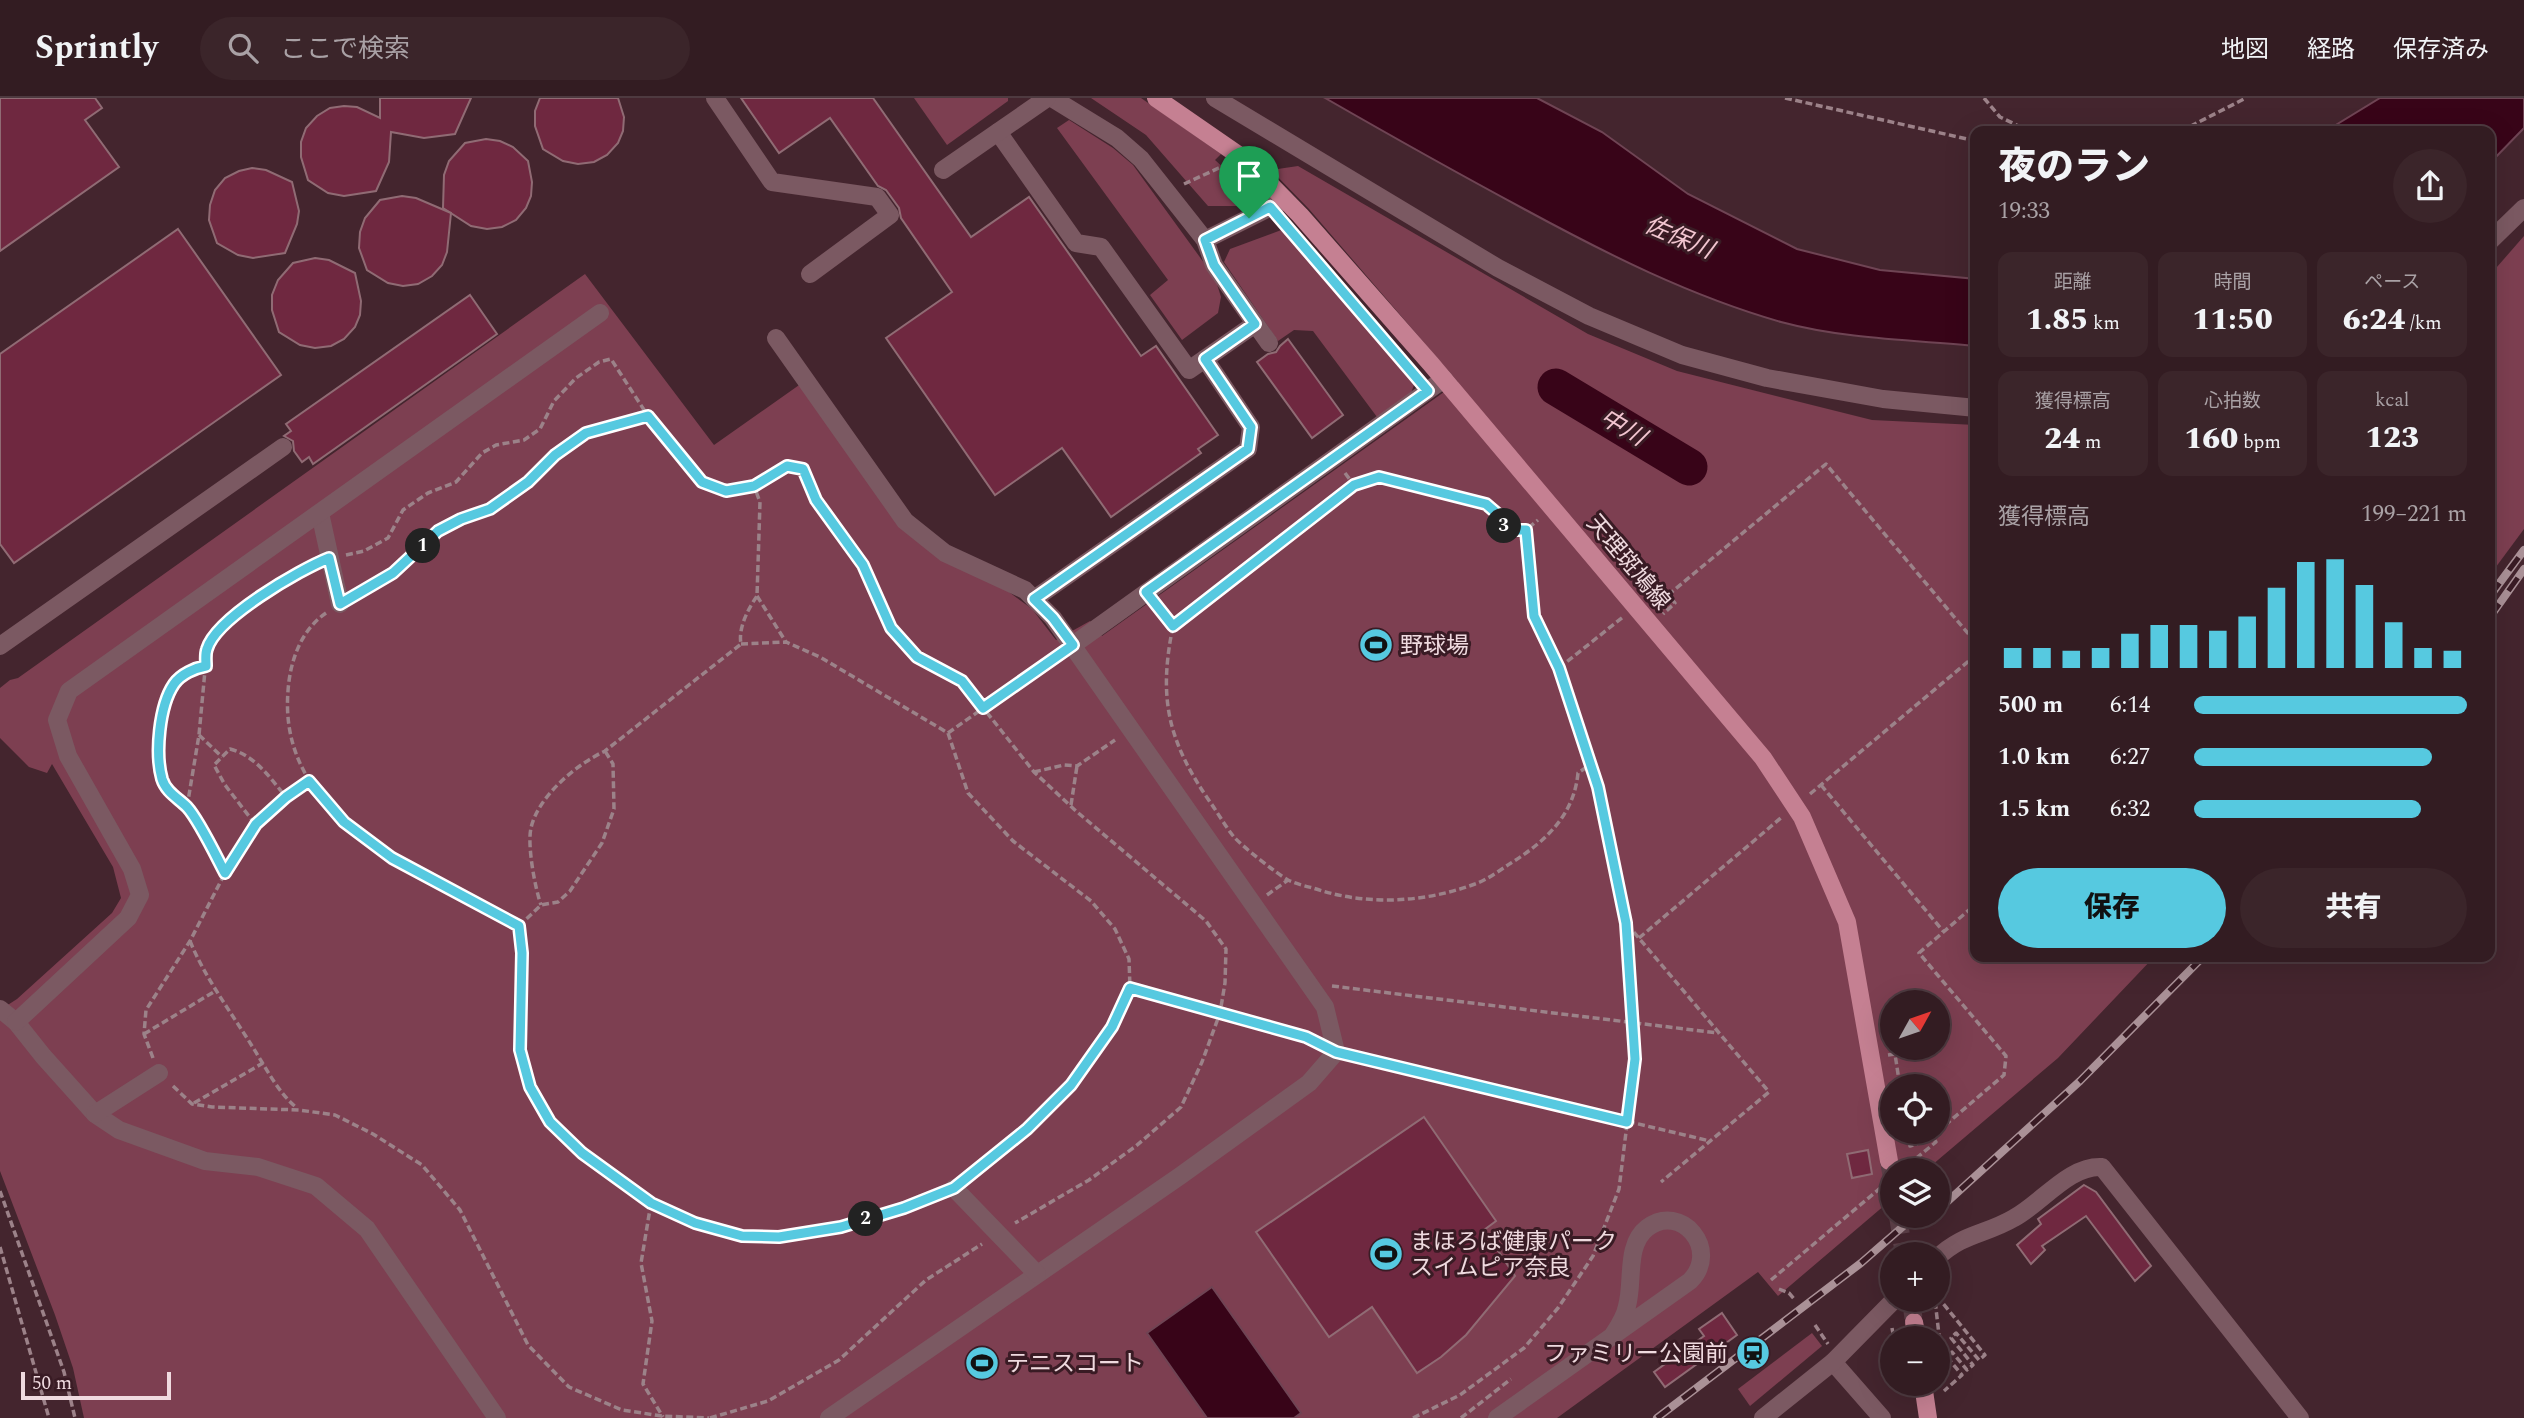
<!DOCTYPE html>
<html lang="ja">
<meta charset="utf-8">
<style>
body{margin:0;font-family:Spectral,"Noto Sans JP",serif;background:#3b252a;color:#f1f3f6;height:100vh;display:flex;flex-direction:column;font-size:26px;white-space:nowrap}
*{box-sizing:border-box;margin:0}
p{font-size:23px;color:#a9a1a5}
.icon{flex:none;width:38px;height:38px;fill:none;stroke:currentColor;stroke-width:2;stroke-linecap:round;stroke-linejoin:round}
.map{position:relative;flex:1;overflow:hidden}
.side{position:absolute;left:1970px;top:28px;width:525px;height:836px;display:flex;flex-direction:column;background:#331c22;border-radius:14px;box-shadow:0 7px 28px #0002,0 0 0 2px #4e3a40}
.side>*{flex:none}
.needle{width:46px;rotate:50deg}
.fabs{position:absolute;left:1880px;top:892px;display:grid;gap:14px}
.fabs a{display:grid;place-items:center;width:70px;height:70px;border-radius:50%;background:#331c22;box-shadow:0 7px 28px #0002,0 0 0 2px #4e3a40;font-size:35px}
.scale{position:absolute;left:21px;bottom:18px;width:150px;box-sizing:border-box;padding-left:7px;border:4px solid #efdadf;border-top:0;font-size:19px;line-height:24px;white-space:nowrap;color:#efdadf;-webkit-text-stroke:5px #391b24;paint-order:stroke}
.pin{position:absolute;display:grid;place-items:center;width:60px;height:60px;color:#fff;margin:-72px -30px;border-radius:50% 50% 50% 0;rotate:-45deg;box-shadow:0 0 7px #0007}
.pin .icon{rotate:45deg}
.km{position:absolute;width:35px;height:35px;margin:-18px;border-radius:50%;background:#222;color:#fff;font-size:19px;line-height:35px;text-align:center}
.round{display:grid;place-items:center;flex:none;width:74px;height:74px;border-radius:37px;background:#3b252a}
.head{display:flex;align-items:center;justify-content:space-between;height:119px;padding:0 28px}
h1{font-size:38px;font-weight:800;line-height:52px}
.metrics{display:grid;grid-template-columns:repeat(3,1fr);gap:10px;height:119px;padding:7px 28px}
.metrics div{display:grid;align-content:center;border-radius:14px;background:#3b252a;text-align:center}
.metrics b{font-size:30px;font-weight:800}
.metrics small{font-size:19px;font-weight:400}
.metrics p{font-size:19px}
.chart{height:196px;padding:14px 28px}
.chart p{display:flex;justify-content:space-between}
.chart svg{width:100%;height:126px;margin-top:7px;stroke:#56c9e0;stroke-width:6}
.cta{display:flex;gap:14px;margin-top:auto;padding:14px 28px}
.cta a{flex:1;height:80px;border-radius:42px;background:#56c9e0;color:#111;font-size:28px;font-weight:800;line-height:80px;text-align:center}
.cta a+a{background:#3b252a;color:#f1f3f6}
ul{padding:0 28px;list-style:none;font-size:23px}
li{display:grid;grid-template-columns:112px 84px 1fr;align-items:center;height:52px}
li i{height:18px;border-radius:9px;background:#56c9e0}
header{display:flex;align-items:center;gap:42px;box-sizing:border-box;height:98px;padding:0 35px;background:#331c22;border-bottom:2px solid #4e3a40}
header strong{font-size:33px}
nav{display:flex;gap:38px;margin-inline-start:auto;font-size:24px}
.search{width:490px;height:63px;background:#3b252a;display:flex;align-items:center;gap:18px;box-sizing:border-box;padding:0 24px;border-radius:38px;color:#a9a1a5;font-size:26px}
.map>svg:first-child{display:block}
</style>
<header>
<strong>Sprintly</strong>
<div class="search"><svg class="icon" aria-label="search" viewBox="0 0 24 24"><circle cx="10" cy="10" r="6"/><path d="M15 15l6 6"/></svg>ここで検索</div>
<nav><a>地図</a><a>経路</a><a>保存済み</a></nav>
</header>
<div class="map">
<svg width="2524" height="1320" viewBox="0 0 2524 1320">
<rect width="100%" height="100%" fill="#44252e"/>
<!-- green -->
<g fill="#7d3f51" fill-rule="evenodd">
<path d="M 914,0 L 1008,0 L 1008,3 L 947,47 Z"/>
<path d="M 1091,0 L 1141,0 L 1221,56 L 1215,62 L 1248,92 L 1240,108 L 1208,108 L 1146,37 Z"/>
<path d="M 1069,22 L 1113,50 L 1133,67 L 1215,180 L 1221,199 L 1218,215 L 1182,242 L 1150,197 L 1168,182 L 1057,30 Z"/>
<path d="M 1298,68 L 1588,236 L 1677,273 L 1872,322 L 1976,327 L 1976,859 L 2154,859 L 2058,960 L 1925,1073 L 1892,1073 L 1892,1101 L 1778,1198 L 1758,1174 L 1557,1320 L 84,1320 L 73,1270 L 55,1217 L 0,1073 L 0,912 L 17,901 L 112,815 L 121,800 L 113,769 L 52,666 L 47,675 L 29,669 L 0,640 L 0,590 L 10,582 L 18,580 L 585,176 L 714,347 L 802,285 L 902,431 L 1009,494 L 1032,511 L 1056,542 L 1090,523 L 1102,538 L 1458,284 L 1309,111 L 1271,72 ZM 1892,905 L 1937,905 L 1937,950 L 1892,950 ZM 1892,989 L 1937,989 L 1937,1034 L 1892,1034 Z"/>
<path d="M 1284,131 L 1414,287 L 1411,295 L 1377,319 L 1313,233 L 1294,232 L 1278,243 L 1224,164 L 1230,151 Z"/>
<path d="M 2524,138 L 2524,431 L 2490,477 L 2490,177 Z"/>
<path d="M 1812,1235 L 1822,1248 L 1750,1308 L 1738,1291 Z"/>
</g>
<!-- water -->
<g fill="#380418" stroke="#6f4454" stroke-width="2">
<path d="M 1325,0 L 1537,0 L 1602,34 L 1688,96 L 1797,151 L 1880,172 L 1976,181 L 1976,248 C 1911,242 1844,241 1781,224 C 1690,198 1607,156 1524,111 C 1457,75 1391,38 1325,0 Z"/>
<path d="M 2380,0 L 2524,0 L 2524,30 L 2490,65 L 2490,33 L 2326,33 Z"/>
<path d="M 1212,1189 L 1301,1315 L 1294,1320 L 1207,1320 L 1147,1235 Z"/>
</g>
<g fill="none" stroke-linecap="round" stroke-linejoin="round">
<!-- river -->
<path stroke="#380418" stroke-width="37" d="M 1556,289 L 1689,369"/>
</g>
<!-- building -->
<g fill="#6f2840" stroke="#906b74" stroke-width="2">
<path d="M 0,0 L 95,0 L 102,10 L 85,22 L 119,69 L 0,153 Z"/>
<path d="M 380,0 L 471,0 L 455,36 L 424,40 L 391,34 L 389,64 L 376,93 L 344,98 L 328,95 L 308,82 L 301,59 L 301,44 L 306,30 L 317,18 L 330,10 L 344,8 L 357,9 L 380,20 Z"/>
<path d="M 540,0 L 618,0 L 624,19 L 623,33 L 618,45 L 607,57 L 594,64 L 578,66 L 563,63 L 543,51 L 535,28 L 535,13 Z"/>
<path d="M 741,0 L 873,0 L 971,139 L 1029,99 L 1141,258 L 1156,248 L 1218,337 L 1198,351 L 1201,355 L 1111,419 L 1062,350 L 995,397 L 886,240 L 952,194 L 901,120 L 899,110 L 886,92 L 878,88 L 830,20 L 779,55 Z"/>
<path d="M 486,41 L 500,43 L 513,49 L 528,63 L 532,84 L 531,98 L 526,110 L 516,122 L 502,129 L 487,131 L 471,128 L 443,110 L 444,77 L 449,63 L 465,45 Z"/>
<path d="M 252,70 L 266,72 L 292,84 L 299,113 L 297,126 L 285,155 L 253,160 L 238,157 L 217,145 L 209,122 L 210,107 L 215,92 L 225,80 L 239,73 Z"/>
<path d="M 402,98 L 416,100 L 451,115 L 447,154 L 442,167 L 432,178 L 418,186 L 403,188 L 388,185 L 367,172 L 359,150 L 360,134 L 365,120 L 380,102 Z"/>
<path d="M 178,131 L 281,277 L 14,465 L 0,446 L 0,256 Z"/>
<path d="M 315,160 L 329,162 L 355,175 L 361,203 L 360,217 L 355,229 L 344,241 L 331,248 L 315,250 L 300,247 L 279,234 L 272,212 L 272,197 L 278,182 L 293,165 Z"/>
<path d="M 470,197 L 497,236 L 313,366 L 309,359 L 302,364 L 294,353 L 293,343 L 284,338 L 291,333 L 286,326 Z"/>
<path d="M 1288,241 L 1343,317 L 1312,340 L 1257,264 L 1268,256 L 1276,254 L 1280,248 Z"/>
<path d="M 1424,1019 L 1496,1123 L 1484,1132 L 1515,1178 L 1466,1237 L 1441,1259 L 1417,1275 L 1372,1209 L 1329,1239 L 1256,1134 Z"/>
<path d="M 1868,1052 L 1872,1076 L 1852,1080 L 1847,1056 Z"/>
<path d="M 2084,1087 L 2096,1094 L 2151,1168 L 2135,1183 L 2086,1118 L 2042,1148 L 2045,1152 L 2031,1166 L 2017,1147 L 2041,1126 L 2038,1121 Z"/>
<path d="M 1722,1215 L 1737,1237 L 1665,1289 L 1654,1274 L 1704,1238 L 1699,1231 Z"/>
</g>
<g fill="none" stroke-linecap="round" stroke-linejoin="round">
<!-- major-tunnel -->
<g stroke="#5e4049" stroke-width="18" stroke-dasharray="18 9" stroke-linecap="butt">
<path d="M 1889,1063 L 1892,1080"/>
<path d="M 1898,1118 L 1904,1157"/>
<path d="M 1911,1202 L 1914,1224"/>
</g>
<!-- path -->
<g stroke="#9c8289" stroke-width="3.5" stroke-dasharray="7 3.5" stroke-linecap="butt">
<path d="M 1785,0 L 1976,43"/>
<path d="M 1984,0 L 2000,19 L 2029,33"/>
<path d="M 2181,33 L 2246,0"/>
<path d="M 1184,86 L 1221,69"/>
<path d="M 1345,375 L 1354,387"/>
<path d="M 754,388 L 787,368 L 803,371 L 816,402 L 863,467 L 891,530 L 917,559 L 962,583 L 1034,674 L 1076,713 L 1206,823 L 1226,851 L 1225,885 L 1220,915 L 1202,964 L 1181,1009 L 1136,1048 L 1089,1082 L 1015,1125"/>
<path d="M 1526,432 L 1506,432 L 1500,418 L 1486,406 L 1379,379 L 1354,387 L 1173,528 C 1158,601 1168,643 1210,704 C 1218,715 1225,728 1234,739 C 1243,749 1276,775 1288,782 C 1296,786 1305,788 1313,790 C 1366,808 1423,805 1475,786 C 1487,782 1500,772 1511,765 C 1546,743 1574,717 1578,675 L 1591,666"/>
<path d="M 346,457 L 364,453 L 388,440 L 403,412 L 428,395 L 456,384 L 482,355 L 496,347 L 524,342 L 540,331 L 554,303 L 576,280 L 599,264 L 611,261 L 648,318"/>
<path d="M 1644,468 L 1640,472 L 1650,496"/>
<path d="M 1644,468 L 1675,505 L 1663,516"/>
<path d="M 357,497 L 393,475 L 438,433 L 461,421 L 490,411 L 528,384 L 555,357 L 586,335 L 648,318 L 702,384 L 726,393 L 754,388 L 760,404 L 757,498 C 748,511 738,530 741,546 L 605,653 C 577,666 538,698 531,730 C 527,747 535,790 541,807"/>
<path d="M 1668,497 L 1826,366 L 1976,545"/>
<path d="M 757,498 L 786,544"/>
<path d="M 1158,510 L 1173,528"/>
<path d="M 326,515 C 300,533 290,564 288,593 C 280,693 363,744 439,785 C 466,800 492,815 519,828"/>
<path d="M 741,546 L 786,544 L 820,559 L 948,635 L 968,695 L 1013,743 L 1091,803 L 1115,831 L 1129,861 L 1130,890 L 1112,929 L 1071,987 L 1027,1031 L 968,1079"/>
<path d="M 206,568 C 195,570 181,576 174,586 C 159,608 155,656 162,681 C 166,695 178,700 187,709 C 199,722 216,758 225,775"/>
<path d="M 1559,570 L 1623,519"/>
<path d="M 948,635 L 1057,558"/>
<path d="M 199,637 L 222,659"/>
<path d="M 1034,674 L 1064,667 L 1077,668 L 1115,642"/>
<path d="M 1821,687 L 1943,833"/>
<path d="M 1810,696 L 1976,557"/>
<path d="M 1071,707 L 1077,668"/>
<path d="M 187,709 L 199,637 L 207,551 L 222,529 L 269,493 L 312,467"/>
<path d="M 255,726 L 225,687 L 214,667 L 230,651 C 256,658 270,680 286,699"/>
<path d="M 1267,797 L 1288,782"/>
<path d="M 1627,826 L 1769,994 L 1661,1084"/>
<path d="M 519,828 C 524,881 512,933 529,986 C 541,1025 576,1052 609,1075 C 623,1085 637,1097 652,1105 C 751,1161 838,1135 937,1097"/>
<path d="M 519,828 L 541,807 L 558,804 L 570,793 L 602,745 L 614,711 L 613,666 L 605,653"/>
<path d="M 1639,840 L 1782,719"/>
<path d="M 190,843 C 205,880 231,914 252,948 C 265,968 278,995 297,1010"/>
<path d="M 1332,888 L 1718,935"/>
<path d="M 1130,890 L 1306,939 L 1316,944"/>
<path d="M 144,936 L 217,892"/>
<path d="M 1888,957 L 1895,956 L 1900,989"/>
<path d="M 1352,958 L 1710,1043"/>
<path d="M 153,960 L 144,936 L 146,912 L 190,843 L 225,775 L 255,726 L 286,699 L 309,683"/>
<path d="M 173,988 L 192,1006 L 212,1009 L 299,1012 L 335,1017 L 373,1036 L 422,1067 L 460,1112 L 528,1247 L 569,1289 L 622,1312 L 662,1318 L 709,1320"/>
<path d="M 194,1005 L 263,965"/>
<path d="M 1908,1034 L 1910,1048 L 1917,1046 L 1916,1034"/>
<path d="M 1937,1034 L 2004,977 L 2006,958 L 1919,855 L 1976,806"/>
<path d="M 1908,1067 L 1936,1044 L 1932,1038 L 1936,1034"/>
<path d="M 0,1093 L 64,1274 L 75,1320"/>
<path d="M 651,1105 L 641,1165 L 652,1223 L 643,1286 L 663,1319"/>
<path d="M 0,1149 L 49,1320"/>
<path d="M 1771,1182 L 1890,1082"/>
<path d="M 1779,1191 L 1789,1195 L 1795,1202"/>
<path d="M 1937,1198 L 1985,1257 L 1979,1262 L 1956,1235 L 1951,1240 L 1973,1267 L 1967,1272 L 1952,1254 L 1947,1259 L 1962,1277 L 1944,1293"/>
<path d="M 1815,1227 L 1828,1246"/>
<path d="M 1892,1230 L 1894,1241"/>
<path d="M 1934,1238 L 1939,1237 L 1935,1202"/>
<path d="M 710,1320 L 768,1303 L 839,1262 L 926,1182 L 982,1146"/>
<path d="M 1413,1320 L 1460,1297 L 1524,1250 L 1558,1210 L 1593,1158 L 1619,1091 L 1635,961 L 1626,825 L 1598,689 L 1559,570 L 1534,518 L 1526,432 L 1538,422"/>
<path d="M 1461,1320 L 1511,1281"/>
</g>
<!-- minor -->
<g stroke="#7b5962" stroke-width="18">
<path d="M 715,0 L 772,84 L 877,99 L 890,117 L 810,176"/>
<path d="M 1052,0 L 1117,40 L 1141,61 L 1205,142 L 1214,167 L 1269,245"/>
<path d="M 1215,0 L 1498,170 L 1589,218 L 1682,257 L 1767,280 L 1883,301 L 1976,310"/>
<path d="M 998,34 L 1076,145 L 1101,149 L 1189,272 L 1255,226"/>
<path d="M 943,72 L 1047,0"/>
<path d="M 1205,142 L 1285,102"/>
<path d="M 2490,143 L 2524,110"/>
<path d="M 776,240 L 905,423 L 945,455 L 1025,492 L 1053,520 L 1325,909 L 1336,954 L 1309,985 L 1180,1078 L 829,1320"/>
<path d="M 320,415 L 340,506"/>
<path d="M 1034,501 L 1248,351 L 1251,329 L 1205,261"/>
<path d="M 1073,547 L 1444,281"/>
<path d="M 0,548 L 283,349"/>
<path d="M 0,911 L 16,924 L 43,958 L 95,1016 L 119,1032 L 205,1063 L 258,1069 L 316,1088 L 367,1131 L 497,1320"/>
<path d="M 16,924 L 128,820 L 140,797 L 132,771 L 68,658 L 57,622 L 69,593 L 600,215"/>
<path d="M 95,1016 L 159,975"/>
<path d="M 954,1090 L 1037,1176"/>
<path d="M 1937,1160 C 1963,1135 1985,1137 2014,1120 C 2042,1105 2069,1067 2102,1069 L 2300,1320"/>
<path d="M 1833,1264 L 1882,1320"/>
<path d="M 1497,1320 L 1690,1183 C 1721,1152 1681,1104 1647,1130 C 1625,1147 1634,1184 1627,1208 C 1625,1219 1619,1228 1613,1237"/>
<path d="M 1763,1320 L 1833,1264 L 1894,1202"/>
</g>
<!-- major -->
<g stroke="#c58092" stroke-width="18">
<path d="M 1156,0 L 1247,63 L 1300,117 L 1431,266 L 1763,660 L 1802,719 L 1847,824 L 1889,1063"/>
<path d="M 1914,1224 L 1917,1241"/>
<path d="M 1923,1286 L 1928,1320"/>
</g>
<!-- rail casing -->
<g stroke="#aa9197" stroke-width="8">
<g id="rail">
<path d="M 2490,498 L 2524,452"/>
<path d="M 2490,519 L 2524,471"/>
<path d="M 1937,1113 L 2080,983 L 2203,859"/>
<path d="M 1657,1320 L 1861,1165 L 1915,1118"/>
</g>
</g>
<!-- rail -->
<use href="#rail" stroke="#391b24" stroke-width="5" stroke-dasharray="16" stroke-linecap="butt"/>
</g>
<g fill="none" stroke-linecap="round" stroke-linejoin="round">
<!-- route casing -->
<g stroke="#fff" stroke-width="14">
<path id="route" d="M 1270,109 L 1428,293 L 1146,494 L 1173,528 L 1354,387 L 1379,379 L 1486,406 L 1500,418 L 1506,432 L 1526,432 L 1534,518 L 1559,570 L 1598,689 L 1626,825 L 1635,961 L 1627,1024 L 1336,954 L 1306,939 L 1130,890 L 1112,929 L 1071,987 L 1027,1031 L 954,1090 L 904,1110 L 841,1129 L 779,1139 L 742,1138 L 695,1125 L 651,1105 L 582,1055 L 550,1024 L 530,989 L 520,952 L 522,855 L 519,828 L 392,760 L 344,724 L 309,683 L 286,699 L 256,726 L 225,775 C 216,758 199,722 187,709 C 178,700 166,694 162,681 C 155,656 159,608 174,586 C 181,576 195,570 206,568 C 206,563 205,556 207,551 C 216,520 299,472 329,460 L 340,506 L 393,475 L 438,433 L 461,421 L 490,411 L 528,384 L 555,357 L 586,335 L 648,318 L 702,384 L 726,393 L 754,388 L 787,368 L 803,371 L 816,402 L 863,467 L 891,530 L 917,559 L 962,583 L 983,610 L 1073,547 L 1053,520 L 1034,501 L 1248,351 L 1251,329 L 1205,261 L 1255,226 L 1214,167 L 1205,142 Z"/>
</g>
<!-- route -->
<use href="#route" stroke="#56c9e0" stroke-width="9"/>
</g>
<!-- icons -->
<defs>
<g id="stadium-disc" transform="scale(1.75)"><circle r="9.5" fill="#56c9e0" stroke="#391b24"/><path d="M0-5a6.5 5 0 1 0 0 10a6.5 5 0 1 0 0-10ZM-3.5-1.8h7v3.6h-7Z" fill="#111"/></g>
<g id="station-disc" transform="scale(1.75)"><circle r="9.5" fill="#56c9e0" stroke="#391b24"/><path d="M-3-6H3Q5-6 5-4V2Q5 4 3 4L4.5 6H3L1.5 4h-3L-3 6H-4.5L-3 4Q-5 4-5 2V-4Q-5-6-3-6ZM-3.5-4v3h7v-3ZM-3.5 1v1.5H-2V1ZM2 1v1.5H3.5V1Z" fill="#111"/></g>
</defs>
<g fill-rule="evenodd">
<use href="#stadium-disc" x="1376" y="547"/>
<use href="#stadium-disc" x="1386" y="1156"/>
<use href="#station-disc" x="1753" y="1255"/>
<use href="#stadium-disc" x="982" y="1265"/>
</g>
<g text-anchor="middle" stroke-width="6" stroke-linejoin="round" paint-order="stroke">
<!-- street labels -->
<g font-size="23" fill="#efdadf" stroke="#391b24">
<text transform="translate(1629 464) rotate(50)" y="8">天理斑鳩線</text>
</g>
<!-- poi labels -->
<g font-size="23" fill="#efdadf" stroke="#391b24" text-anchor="start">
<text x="1400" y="555">野球場</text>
<text x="1410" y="1151">まほろば健康パーク<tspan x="1410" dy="26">スイムピア奈良</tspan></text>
<text x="1728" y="1263" text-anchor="end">ファミリー公園前</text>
<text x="1006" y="1273">テニスコート</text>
</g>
<!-- water labels -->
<g font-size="24" font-style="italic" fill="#f3c6d1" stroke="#391b24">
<text transform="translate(1679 139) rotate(23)" y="8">佐保川</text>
<text transform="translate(1623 329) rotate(31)" y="8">中川</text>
</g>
</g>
</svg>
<div class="fabs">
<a><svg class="needle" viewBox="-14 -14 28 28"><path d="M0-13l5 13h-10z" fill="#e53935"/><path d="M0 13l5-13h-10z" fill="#a9a1a5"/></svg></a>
<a><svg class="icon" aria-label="locate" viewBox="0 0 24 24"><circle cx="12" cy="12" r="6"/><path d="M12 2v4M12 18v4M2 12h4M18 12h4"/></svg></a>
<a><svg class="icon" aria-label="layers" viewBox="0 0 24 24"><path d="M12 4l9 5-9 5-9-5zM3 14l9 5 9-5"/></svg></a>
<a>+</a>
<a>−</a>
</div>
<div class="scale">50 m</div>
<div class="pin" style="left:1249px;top:120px;background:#1e9e55"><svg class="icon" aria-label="arrive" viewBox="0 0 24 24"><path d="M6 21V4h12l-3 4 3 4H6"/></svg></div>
<b class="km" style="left:423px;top:448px">1</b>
<b class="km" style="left:866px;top:1121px">2</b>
<b class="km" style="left:1504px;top:428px">3</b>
<section class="side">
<div class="head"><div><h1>夜のラン</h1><p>19:33</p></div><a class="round"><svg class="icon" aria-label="share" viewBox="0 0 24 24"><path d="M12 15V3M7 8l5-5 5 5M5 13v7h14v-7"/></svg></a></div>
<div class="metrics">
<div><p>距離</p><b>1.85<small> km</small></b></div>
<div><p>時間</p><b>11:50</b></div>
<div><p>ペース</p><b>6:24<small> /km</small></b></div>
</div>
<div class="metrics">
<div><p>獲得標高</p><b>24<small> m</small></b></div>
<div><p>心拍数</p><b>160<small> bpm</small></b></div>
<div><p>kcal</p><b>123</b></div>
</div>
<div class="chart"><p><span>獲得標高</span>199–221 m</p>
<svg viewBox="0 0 160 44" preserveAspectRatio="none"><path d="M5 44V37M15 44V37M25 44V38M35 44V37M45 44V32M55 44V29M65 44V29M75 44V31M85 44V26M95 44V16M105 44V7M115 44V6M125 44V15M135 44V28M145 44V37M155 44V38"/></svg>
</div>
<ul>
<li><b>500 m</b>6:14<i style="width:100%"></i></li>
<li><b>1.0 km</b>6:27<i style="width:87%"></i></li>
<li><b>1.5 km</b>6:32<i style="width:83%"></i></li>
</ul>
<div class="cta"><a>保存</a><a>共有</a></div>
</section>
</div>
